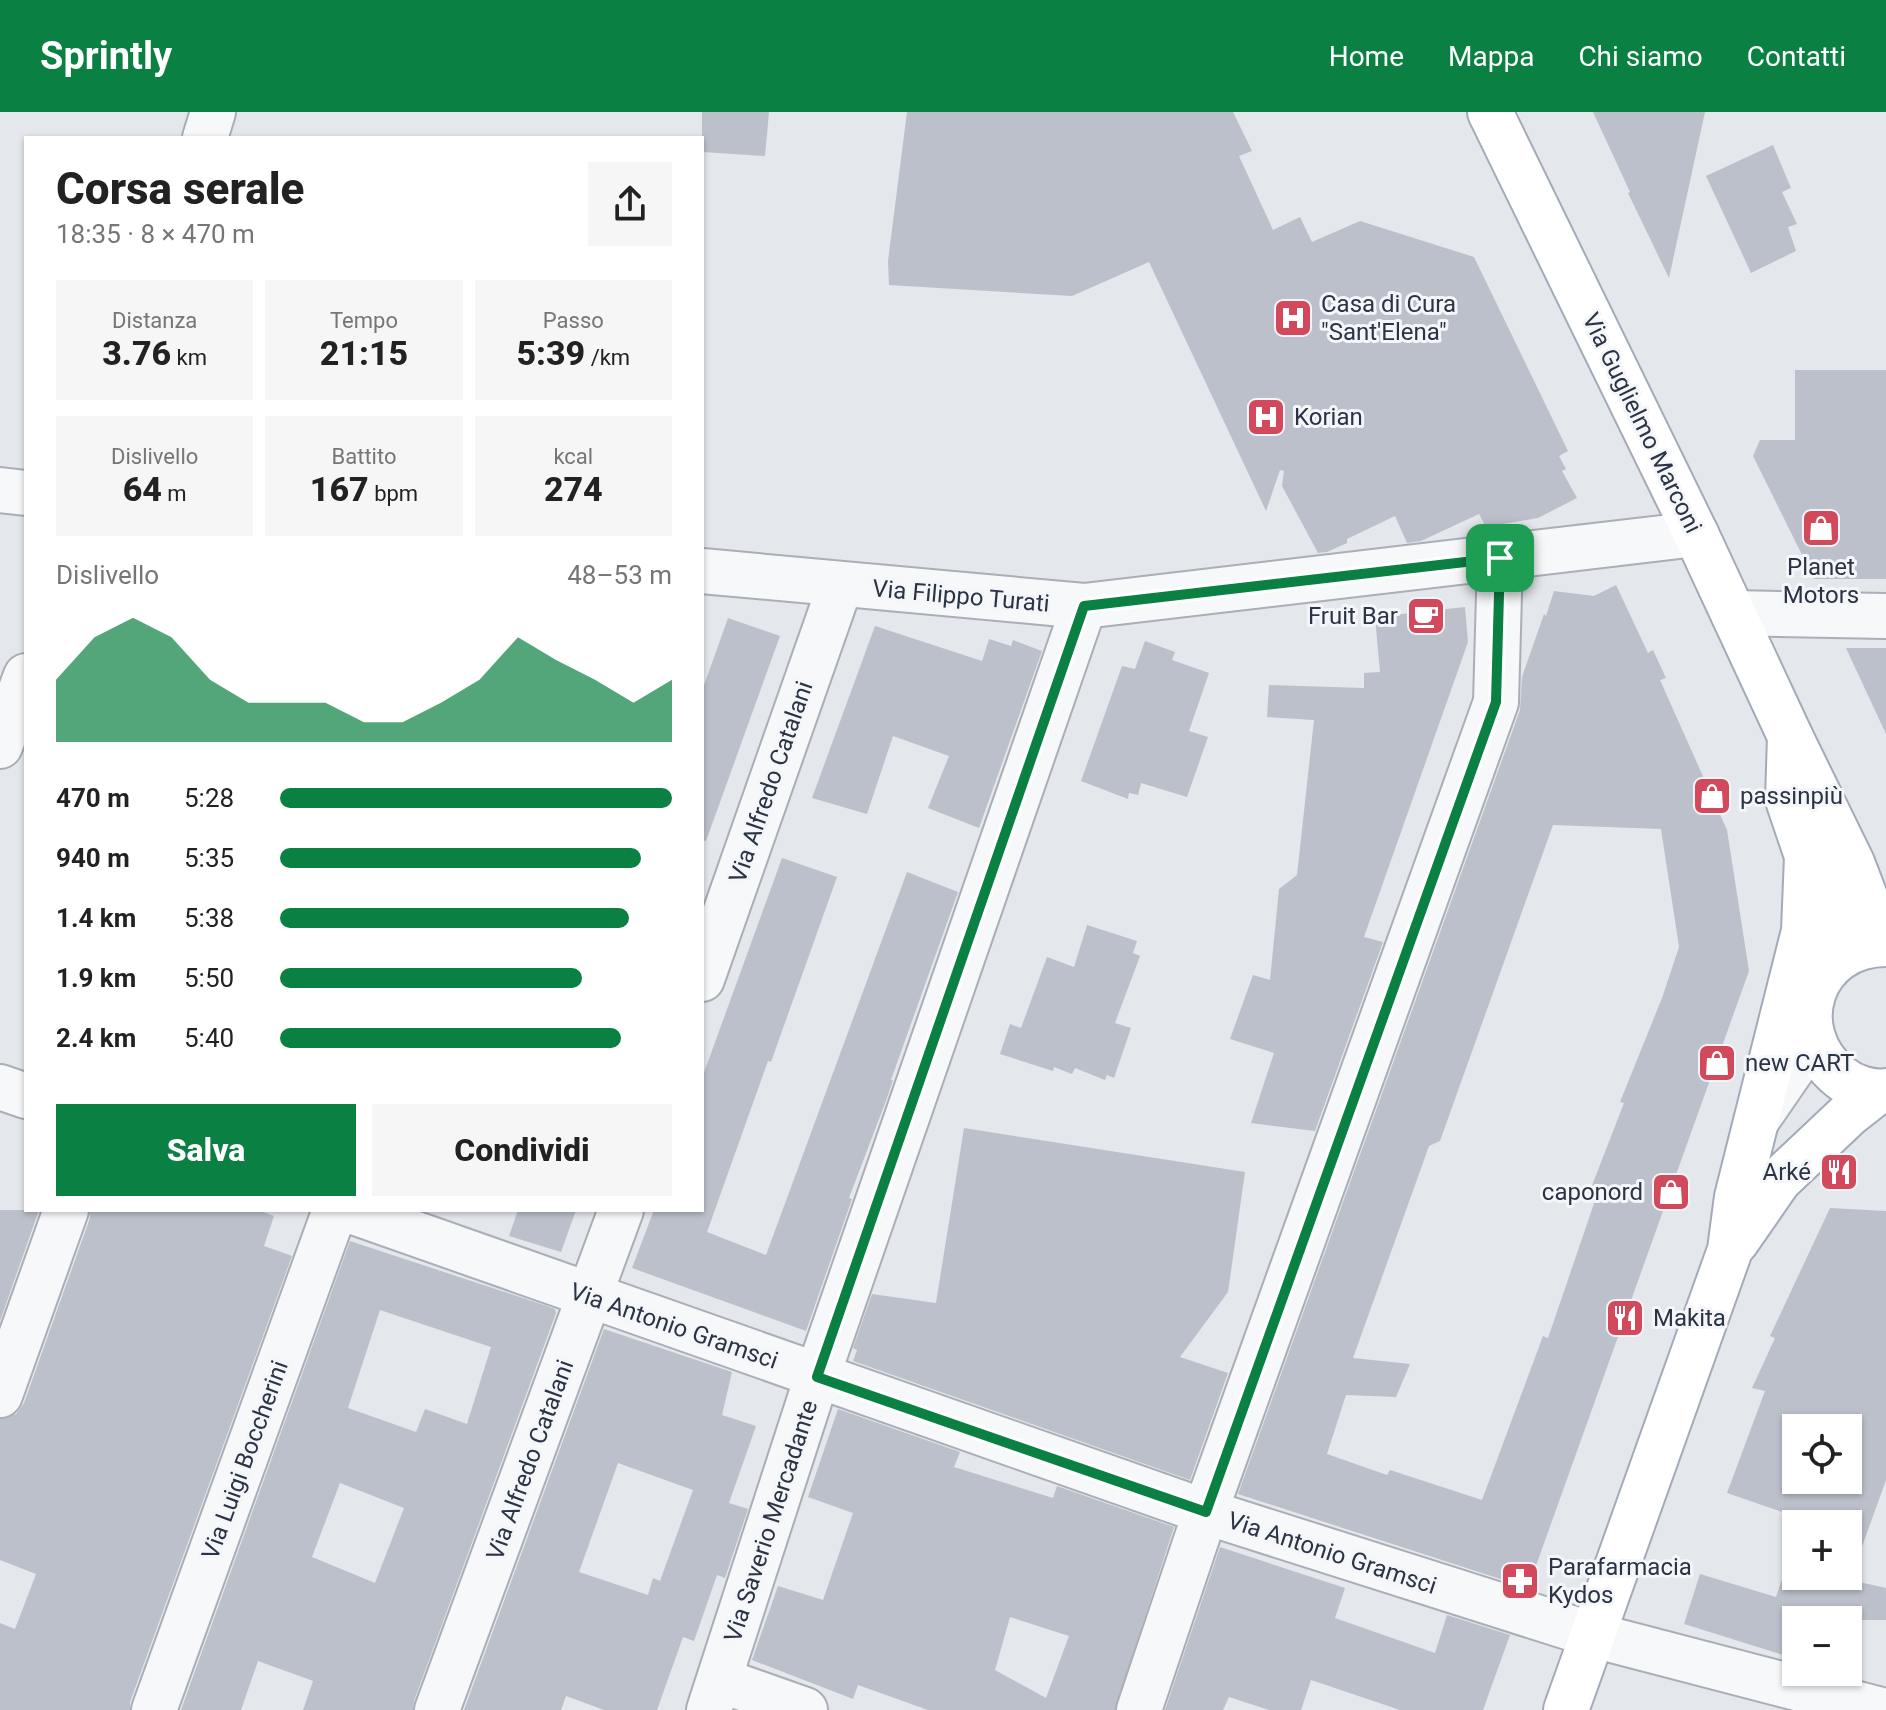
<!DOCTYPE html>
<html lang="it">
<meta charset="utf-8">
<style>
body{margin:0;font-family:Roboto,sans-serif;background:#f6f6f6;color:#222;height:100vh;display:flex;flex-direction:column;font-size:30px;white-space:nowrap}
*{box-sizing:border-box;margin:0}
p{font-size:26px;color:#767676}
.icon{flex:none;width:44px;height:44px;fill:none;stroke:currentColor;stroke-width:2;stroke-linecap:round;stroke-linejoin:round}
.map{position:relative;flex:1;overflow:hidden}
.sheet{position:absolute;left:24px;top:24px;width:680px;height:1076px;display:flex;flex-direction:column;background:#fff;border-radius:0px;box-shadow:0 2px 6px #0004}
.sheet>*{flex:none}
.buttons{position:absolute;left:1782px;top:1302px;display:grid;gap:16px}
.buttons a{display:grid;place-items:center;width:80px;height:80px;border-radius:0px;background:#fff;box-shadow:0 2px 6px #0004;font-size:40px}
.pin{position:absolute;display:grid;place-items:center;width:68px;height:68px;color:#fff;margin:-34px;border-radius:16px;box-shadow:0 4px 12px #0006}
.round{display:grid;place-items:center;flex:none;width:84px;height:84px;border-radius:0px;background:#f6f6f6}
.overview{display:flex;align-items:center;justify-content:space-between;height:136px;padding:0 32px}
h1{font-size:44px;font-weight:800;line-height:60px}
.figures{display:grid;grid-template-columns:repeat(3,1fr);gap:12px;height:136px;padding:8px 32px}
.figures div{display:grid;align-content:center;border-radius:0px;background:#f6f6f6;text-align:center}
.figures b{font-size:34px;font-weight:800}
.figures small{font-size:22px;font-weight:400}
.figures p{font-size:22px}
.chart{height:224px;padding:16px 32px}
.chart p{display:flex;justify-content:space-between}
.chart svg{width:100%;height:144px;margin-top:8px;fill:#0b8043;opacity:.7}
.primary-button{display:flex;gap:16px;margin-top:auto;padding:16px 32px}
.primary-button a{flex:1;height:92px;border-radius:0px;background:#0b8043;color:#fff;font-size:32px;font-weight:800;line-height:92px;text-align:center}
.primary-button a+a{background:#f6f6f6;color:#222}
ul{padding:0 32px;list-style:none;font-size:26px}
li{display:grid;grid-template-columns:128px 96px 1fr;align-items:center;height:60px}
li i{height:20px;border-radius:10px;background:#0b8043}
header{display:flex;align-items:center;gap:48px;box-sizing:border-box;height:112px;padding:0 40px;background:#0b8043;color:#fff}
header strong{font-size:38px}
nav{display:flex;gap:44px;margin-inline-start:auto;font-size:28px}
.map>svg:first-child{display:block}
</style>
<header>
<strong>Sprintly</strong>
<nav><a>Home</a><a>Mappa</a><a>Chi siamo</a><a>Contatti</a></nav>
</header>
<div class="map">
<svg width="1886" height="1598" viewBox="0 0 1886 1598">
<rect width="100%" height="100%" fill="#e4e7ec"/>
<!-- building -->
<g fill="#bbc0ca" fill-rule="evenodd">
<path d="M 702,0 L 769,0 L 765,44 L 702,40 Z"/>
<path d="M 907,0 L 1233,0 L 1252,39 L 1239,44 L 1273,118 L 1300,105 L 1312,130 L 1360,109 L 1474,145 L 1568,339 L 1559,344 L 1566,357 L 1562,359 L 1577,386 L 1538,406 L 1486,415 L 1479,402 L 1421,429 L 1407,431 L 1395,404 L 1347,427 L 1347,431 L 1327,440 L 1318,441 L 1282,374 L 1284,359 L 1280,358 L 1266,399 L 1149,150 L 1072,184 L 889,173 L 888,149 Z"/>
<path d="M 1593,0 L 1705,0 L 1669,166 L 1628,81 L 1630,80 Z"/>
<path d="M 1773,33 L 1791,76 L 1782,80 L 1797,112 L 1788,115 L 1796,139 L 1751,161 L 1706,64 Z"/>
<path d="M 1795,258 L 1886,258 L 1886,467 L 1814,467 L 1753,344 L 1760,328 L 1795,328 Z"/>
<path d="M 1616,473 L 1648,541 L 1653,538 L 1666,566 L 1660,568 L 1727,718 L 1749,859 L 1528,1476 L 1238,1382 L 1520,598 L 1522,565 L 1544,502 L 1546,504 L 1554,479 L 1594,484 ZM 1553,713 L 1661,717 L 1679,835 L 1662,886 L 1620,990 L 1624,991 L 1591,1076 L 1599,1077 L 1548,1226 L 1543,1224 L 1482,1388 L 1390,1358 L 1387,1363 L 1327,1342 L 1346,1283 L 1396,1285 L 1410,1252 L 1353,1246 L 1429,1034 L 1440,1029 Z"/>
<path d="M 1465,495 L 1468,530 L 1364,825 L 1383,830 L 1315,1019 L 1251,1011 L 1274,941 L 1230,927 L 1253,863 L 1270,868 L 1279,777 L 1297,763 L 1314,608 L 1267,605 L 1269,573 L 1364,576 L 1364,561 L 1380,560 L 1375,505 Z"/>
<path d="M 728,506 L 780,524 L 706,729 L 702,728 L 702,579 Z"/>
<path d="M 875,514 L 982,549 L 989,527 L 1011,534 L 1013,528 L 1042,539 L 979,716 L 928,696 L 949,644 L 893,624 L 867,702 L 812,686 Z"/>
<path d="M 1145,529 L 1175,540 L 1172,548 L 1209,561 L 1189,619 L 1208,625 L 1187,685 L 1141,671 L 1138,683 L 1129,681 L 1128,687 L 1081,669 L 1122,554 L 1135,557 Z"/>
<path d="M 1846,536 L 1886,536 L 1886,622 Z"/>
<path d="M 782,746 L 837,765 L 771,950 L 768,949 L 707,1120 L 766,1143 L 907,760 L 958,780 L 891,968 L 893,968 L 887,986 L 849,1086 L 852,1087 L 806,1219 L 632,1156 L 654,1098 L 702,1098 L 702,966 Z"/>
<path d="M 1087,813 L 1137,829 L 1133,841 L 1140,844 L 1115,911 L 1131,916 L 1114,966 L 1107,963 L 1105,968 L 1075,956 L 1072,962 L 1054,955 L 1053,959 L 1000,942 L 1010,912 L 1021,916 L 1047,845 L 1074,855 Z"/>
<path d="M 964,1016 L 1245,1060 L 1228,1180 L 1180,1245 L 1228,1261 L 1190,1368 L 853,1249 L 857,1238 L 853,1236 L 872,1182 L 936,1191 Z"/>
<path d="M 1830,1096 L 1886,1099 L 1886,1368 L 1850,1468 L 1886,1476 L 1886,1508 L 1796,1508 L 1796,1547 L 1684,1512 L 1700,1462 L 1776,1485 L 1796,1426 L 1796,1464 L 1848,1464 L 1848,1412 L 1801,1412 L 1802,1407 L 1727,1381 L 1765,1279 L 1752,1276 L 1775,1226 L 1770,1224 ZM 1796,1316 L 1848,1316 L 1848,1368 L 1796,1368 Z"/>
<path d="M 0,1098 L 39,1098 L 0,1209 Z"/>
<path d="M 90,1098 L 258,1098 L 274,1104 L 264,1134 L 292,1144 L 130,1590 L 130,1598 L 0,1598 L 0,1511 L 15,1517 L 36,1462 L 0,1448 L 0,1307 L 16,1302 L 24,1291 L 90,1106 Z"/>
<path d="M 518,1098 L 576,1098 L 561,1140 L 509,1124 Z"/>
<path d="M 350,1129 L 544,1193 L 555,1197 L 556,1201 L 414,1589 L 413,1598 L 303,1598 L 313,1569 L 258,1549 L 241,1598 L 181,1598 ZM 380,1198 L 491,1235 L 467,1312 L 425,1297 L 416,1320 L 348,1296 ZM 340,1371 L 404,1396 L 375,1471 L 312,1445 Z"/>
<path d="M 604,1217 L 732,1260 L 722,1303 L 756,1314 L 729,1391 L 748,1397 L 725,1466 L 717,1463 L 694,1529 L 683,1525 L 657,1598 L 604,1598 L 566,1584 L 561,1598 L 464,1598 ZM 618,1351 L 693,1378 L 660,1469 L 653,1466 L 648,1483 L 579,1460 Z"/>
<path d="M 838,1297 L 960,1340 L 954,1355 L 1053,1386 L 1057,1374 L 1174,1415 L 1115,1598 L 928,1598 L 858,1573 L 853,1587 L 752,1548 L 778,1474 L 823,1488 L 853,1401 L 808,1385 ZM 1010,1505 L 1069,1524 L 1046,1586 L 995,1558 Z"/>
<path d="M 1220,1435 L 1345,1476 L 1335,1506 L 1435,1541 L 1447,1503 L 1510,1523 L 1483,1598 L 1400,1598 L 1311,1568 L 1301,1598 L 1269,1598 L 1229,1585 L 1223,1598 L 1165,1598 Z"/>
</g>
<g fill="none" stroke-linecap="round" stroke-linejoin="round">
<!-- minor casing -->
<g stroke="#a9aeb7" stroke-width="48">
<g id="minor">
<path d="M 205,26 L 213,0"/>
<path d="M 0,378 L 26,381"/>
<path d="M 702,459 L 1084,494 L 1696,422"/>
<path d="M 1733,501 L 1886,504"/>
<path d="M 0,634 L 26,564"/>
<path d="M 702,867 L 840,474"/>
<path d="M 0,975 L 26,984"/>
<path d="M 1759,1005 L 1812,928"/>
<path d="M 348,1098 L 1206,1400 L 1593,1523 L 1881,1598"/>
<path d="M 0,1283 L 66,1098"/>
<path d="M 720,1568 L 805,1598"/>
<path d="M 154,1598 L 335,1098"/>
<path d="M 437,1598 L 621,1098"/>
<path d="M 709,1598 L 817,1265 L 1084,494"/>
<path d="M 1139,1598 L 1213,1378 L 1496,590 L 1500,446"/>
</g>
</g>
<!-- major casing -->
<g stroke="#a3abb8" stroke-width="48">
<g id="major">
<path d="M 1490,0 L 1696,422 L 1790,624 L 1852,751 L 1874,808 L 1886,824"/>
<path d="M 1827,741 C 1840,776 1840,817 1830,853"/>
<path d="M 1886,832 C 1811,832 1783,918 1840,965 C 1852,975 1870,981 1886,979"/>
<path d="M 1736,1130 L 1779,1068 L 1849,1002 L 1877,980"/>
<path d="M 1566,1598 L 1730,1138 L 1737,1085 L 1804,819 L 1807,744 L 1788,688 L 1790,624"/>
</g>
</g>
<!-- minor -->
<use href="#minor" stroke="#f7f8fa" stroke-width="44"/>
<!-- major -->
<use href="#major" stroke="#fff" stroke-width="44"/>
</g>
<g fill="none" stroke-linecap="round" stroke-linejoin="round">
<!-- route casing -->
<g stroke="#fff" stroke-width="16">
<path id="route" d="M 1500,446 L 1496,590 L 1206,1400 L 817,1265 L 1084,494 Z"/>
</g>
<!-- route -->
<use href="#route" stroke="#0b8043" stroke-width="10"/>
</g>
<!-- icons -->
<defs>
<g id="hospital-square" transform="scale(2)"><rect x="-9" y="-9" width="18" height="18" rx="4" fill="#d1495b" stroke="#f4f6f9"/><path d="M-5-5h3v3.5h4V-5h3V5h-3V1.5h-4V5h-3Z" fill="#fff"/></g>
<g id="shop-square" transform="scale(2)"><rect x="-9" y="-9" width="18" height="18" rx="4" fill="#d1495b" stroke="#f4f6f9"/><path d="M-5-2.5h2.3a2.7 3.5 0 0 1 5.4 0H5L5.5 6h-11ZM-1.5-2.5h3a1.5 2.3 0 0 0-3 0Z" fill="#fff"/></g>
<g id="cafe-square" transform="scale(2)"><rect x="-9" y="-9" width="18" height="18" rx="4" fill="#d1495b" stroke="#f4f6f9"/><path d="M-5.5-4.5H6V0H3Q3 3.5 0 3.5H-2.5Q-5.5 3.5-5.5 0ZM3-3.2v2h1.7v-2ZM-6 4.5H4V6H-6Z" fill="#fff"/></g>
<g id="restaurant-square" transform="scale(2)"><rect x="-9" y="-9" width="18" height="18" rx="4" fill="#d1495b" stroke="#f4f6f9"/><path d="M-5-6h1v4h1v-4h1v4h1v-4h1v5L-1.5 .5V6h-2V.5L-5-1ZM5-6V6H3V1.5H1.5Q1.5-4 5-6Z" fill="#fff"/></g>
<g id="pharmacy-square" transform="scale(2)"><rect x="-9" y="-9" width="18" height="18" rx="4" fill="#d1495b" stroke="#f4f6f9"/><path d="M-2-6h4v4h4v4h-4v4h-4v-4h-4v-4h4Z" fill="#fff"/></g>
</defs>
<g fill-rule="evenodd">
<use href="#hospital-square" x="1293" y="206"/>
<use href="#hospital-square" x="1266" y="305"/>
<use href="#shop-square" x="1821" y="416"/>
<use href="#cafe-square" x="1426" y="504"/>
<use href="#shop-square" x="1712" y="684"/>
<use href="#shop-square" x="1717" y="951"/>
<use href="#restaurant-square" x="1839" y="1060"/>
<use href="#shop-square" x="1671" y="1080"/>
<use href="#restaurant-square" x="1625" y="1206"/>
<use href="#pharmacy-square" x="1520" y="1469"/>
</g>
<g text-anchor="middle" stroke-width="6" stroke-linejoin="round" paint-order="stroke">
<!-- poi labels -->
<g font-size="24" fill="#2b3445" stroke="#f4f6f9" text-anchor="start">
<text x="1321" y="200">Casa di Cura<tspan x="1321" dy="28">"Sant'Elena"</tspan></text>
<text x="1294" y="313">Korian</text>
<text x="1821" y="463" text-anchor="middle">Planet<tspan x="1821" dy="28">Motors</tspan></text>
<text x="1398" y="512" text-anchor="end">Fruit Bar</text>
<text x="1740" y="692">passinpiù</text>
<text x="1745" y="959">new CART</text>
<text x="1811" y="1068" text-anchor="end">Arké</text>
<text x="1643" y="1088" text-anchor="end">caponord</text>
<text x="1653" y="1214">Makita</text>
<text x="1548" y="1463">Parafarmacia<tspan x="1548" dy="28">Kydos</tspan></text>
</g>
<!-- street labels -->
<g font-size="24" fill="#2b3445" stroke="#f4f6f9">
<text transform="translate(1642 311) rotate(64)" y="8">Via Guglielmo Marconi</text>
<text transform="translate(961 484) rotate(5)" y="8">Via Filippo Turati</text>
<text transform="translate(771 670) rotate(-71)" y="8">Via Alfredo Catalani</text>
<text transform="translate(674 1214) rotate(19)" y="8">Via Antonio Gramsci</text>
<text transform="translate(245 1348) rotate(-70)" y="8">Via Luigi Boccherini</text>
<text transform="translate(530 1348) rotate(-70)" y="8">Via Alfredo Catalani</text>
<text transform="translate(771 1409) rotate(-72)" y="8">Via Saverio Mercadante</text>
<text transform="translate(1332 1441) rotate(18)" y="8">Via Antonio Gramsci</text>
</g>
</g>
</svg>
<div class="buttons">
<a><svg class="icon" aria-label="locate" viewBox="0 0 24 24"><circle cx="12" cy="12" r="6"/><path d="M12 2v4M12 18v4M2 12h4M18 12h4"/></svg></a>
<a>+</a>
<a>−</a>
</div>
<div class="pin" style="left:1500px;top:446px;background:#1e9e55"><svg class="icon" aria-label="arrive" viewBox="0 0 24 24"><path d="M6 21V4h12l-3 4 3 4H6"/></svg></div>
<section class="sheet">
<div class="overview"><div><h1>Corsa serale</h1><p>18:35 · 8 × 470 m</p></div><a class="round"><svg class="icon" aria-label="share" viewBox="0 0 24 24"><path d="M12 15V3M7 8l5-5 5 5M5 13v7h14v-7"/></svg></a></div>
<div class="figures">
<div><p>Distanza</p><b>3.76<small> km</small></b></div>
<div><p>Tempo</p><b>21:15</b></div>
<div><p>Passo</p><b>5:39<small> /km</small></b></div>
</div>
<div class="figures">
<div><p>Dislivello</p><b>64<small> m</small></b></div>
<div><p>Battito</p><b>167<small> bpm</small></b></div>
<div><p>kcal</p><b>274</b></div>
</div>
<div class="chart"><p><span>Dislivello</span>48–53 m</p>
<svg viewBox="0 0 160 44" preserveAspectRatio="none"><path d="M0 44V25L10 12L20 6L30 12L40 25L50 32L60 32L70 32L80 38L90 38L100 32L110 25L120 12L130 19L140 25L150 32L160 25V44z"/></svg>
</div>
<ul>
<li><b>470 m</b>5:28<i style="width:100%"></i></li>
<li><b>940 m</b>5:35<i style="width:92%"></i></li>
<li><b>1.4 km</b>5:38<i style="width:89%"></i></li>
<li><b>1.9 km</b>5:50<i style="width:77%"></i></li>
<li><b>2.4 km</b>5:40<i style="width:87%"></i></li>
</ul>
<div class="primary-button"><a>Salva</a><a>Condividi</a></div>
</section>
</div>
